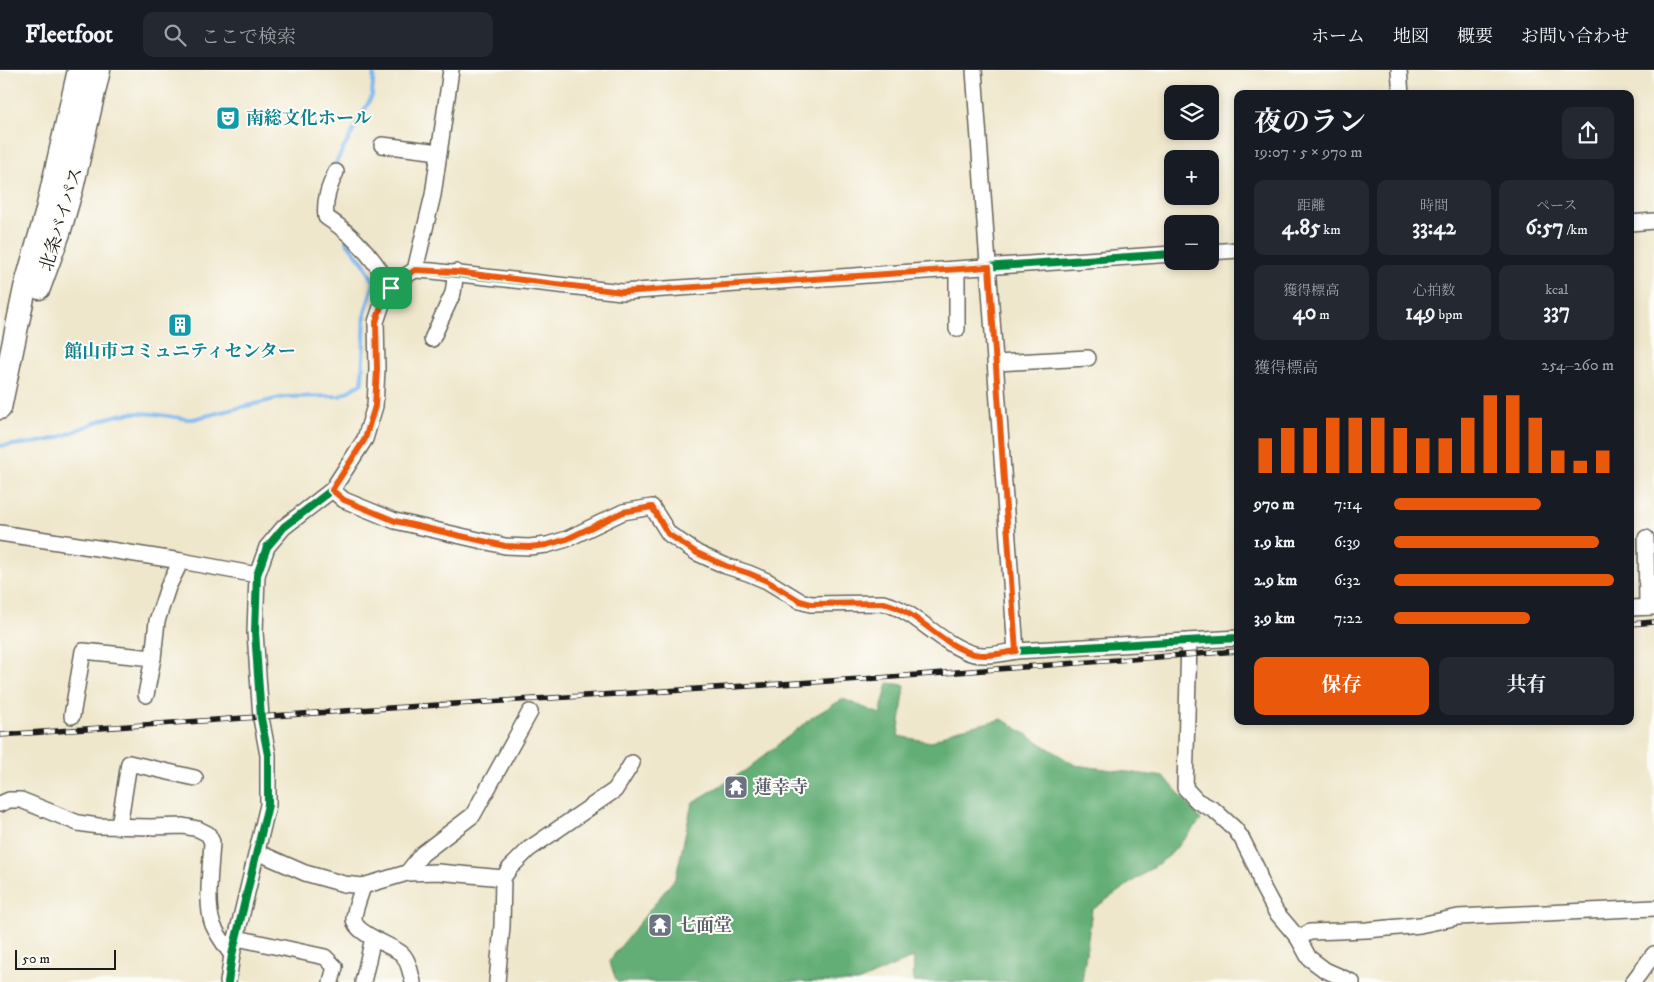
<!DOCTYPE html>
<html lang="ja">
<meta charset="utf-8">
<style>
body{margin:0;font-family:"IM FELL DW Pica","Noto Serif JP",serif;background:#242831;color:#f1f3f6;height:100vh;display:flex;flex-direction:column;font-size:19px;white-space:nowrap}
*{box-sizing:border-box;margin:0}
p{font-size:16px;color:#9ea1a6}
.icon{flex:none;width:28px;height:28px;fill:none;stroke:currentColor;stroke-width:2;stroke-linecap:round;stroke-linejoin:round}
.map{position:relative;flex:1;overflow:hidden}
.drawer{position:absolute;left:1234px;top:20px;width:400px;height:635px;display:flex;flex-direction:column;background:#171b24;border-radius:10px;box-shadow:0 2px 8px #0003}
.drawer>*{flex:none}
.fabs{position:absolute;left:1164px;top:15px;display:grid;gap:10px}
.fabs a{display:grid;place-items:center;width:55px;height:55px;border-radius:10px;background:#171b24;box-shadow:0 2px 8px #0003;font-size:25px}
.scale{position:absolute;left:15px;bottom:12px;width:101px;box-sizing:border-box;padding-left:5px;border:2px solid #1c1c1c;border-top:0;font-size:14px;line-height:18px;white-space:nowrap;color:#1c1c1c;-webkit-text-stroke:4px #fdfcf7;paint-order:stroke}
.pin{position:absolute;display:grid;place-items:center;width:42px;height:42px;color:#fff;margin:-21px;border-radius:10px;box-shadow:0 2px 8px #0006}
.round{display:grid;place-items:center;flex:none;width:52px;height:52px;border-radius:10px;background:#242831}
.summary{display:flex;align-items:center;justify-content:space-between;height:85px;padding:0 20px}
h1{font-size:28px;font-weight:700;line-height:38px}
.stats{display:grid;grid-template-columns:repeat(3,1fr);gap:8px;height:85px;padding:5px 20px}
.stats div{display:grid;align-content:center;border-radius:10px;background:#242831;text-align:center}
.stats b{font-size:21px;font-weight:700}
.stats small{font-size:14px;font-weight:400}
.stats p{font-size:14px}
.chart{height:140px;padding:10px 20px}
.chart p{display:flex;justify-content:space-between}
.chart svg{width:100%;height:90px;margin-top:5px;stroke:#ea580c;stroke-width:6}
.button{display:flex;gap:10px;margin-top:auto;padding:10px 20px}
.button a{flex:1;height:58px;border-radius:10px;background:#ea580c;color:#fff;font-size:20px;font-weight:700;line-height:58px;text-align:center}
.button a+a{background:#242831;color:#f1f3f6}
ul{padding:0 20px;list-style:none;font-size:16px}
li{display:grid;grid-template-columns:80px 60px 1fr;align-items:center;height:38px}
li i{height:12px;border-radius:6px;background:#ea580c}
header{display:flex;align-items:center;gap:30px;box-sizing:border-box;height:70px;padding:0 25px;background:#171b24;border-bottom:1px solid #363941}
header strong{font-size:24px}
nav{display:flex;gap:28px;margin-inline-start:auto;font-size:18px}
.search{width:350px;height:45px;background:#242831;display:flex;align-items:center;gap:12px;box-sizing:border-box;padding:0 18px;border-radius:10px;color:#9ea1a6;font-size:19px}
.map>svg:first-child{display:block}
</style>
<header>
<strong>Fleetfoot</strong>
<div class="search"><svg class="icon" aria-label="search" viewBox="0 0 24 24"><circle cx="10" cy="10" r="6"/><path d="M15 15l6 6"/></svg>ここで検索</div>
<nav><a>ホーム</a><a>地図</a><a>概要</a><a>お問い合わせ</a></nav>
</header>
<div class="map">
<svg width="1654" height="912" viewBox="0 0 1654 912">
<rect width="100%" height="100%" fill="#fdfcf7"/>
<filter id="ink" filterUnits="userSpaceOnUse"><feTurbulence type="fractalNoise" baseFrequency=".02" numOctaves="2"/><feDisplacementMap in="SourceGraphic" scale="10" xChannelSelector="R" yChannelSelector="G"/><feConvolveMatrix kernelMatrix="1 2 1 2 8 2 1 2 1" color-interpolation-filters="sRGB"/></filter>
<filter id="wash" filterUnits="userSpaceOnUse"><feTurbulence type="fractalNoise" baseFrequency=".0096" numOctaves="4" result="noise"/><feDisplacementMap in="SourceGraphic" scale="20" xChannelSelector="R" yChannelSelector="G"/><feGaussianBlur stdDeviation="1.12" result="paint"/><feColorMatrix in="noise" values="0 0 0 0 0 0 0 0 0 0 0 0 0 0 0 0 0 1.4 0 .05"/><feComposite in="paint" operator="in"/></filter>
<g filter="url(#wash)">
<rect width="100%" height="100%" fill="#efe7cc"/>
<!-- forest -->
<path fill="#63ae76" stroke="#406549" d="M 888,613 L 905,615 L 898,666 L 931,672 L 952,661 L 1002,649 L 1075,695 L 1165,707 L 1201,750 L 1169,786 L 1092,840 L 1082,912 L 913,912 L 914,887 L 858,912 L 617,912 L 609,891 L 676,807 L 692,733 L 746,700 L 814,646 L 843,629 L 880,644 Z"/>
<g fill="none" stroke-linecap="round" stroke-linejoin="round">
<!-- stream -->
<g stroke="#7cb7ee" stroke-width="4">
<path d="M 333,98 L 372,26 L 374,0"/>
<path d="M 0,376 C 19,374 39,374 57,368 C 80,361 101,347 125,344 C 145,341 166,346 186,349 L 193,349 L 284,327 L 340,326 L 362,313 L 365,243 L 374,212 L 364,194 L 346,171"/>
</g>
</g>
</g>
<g filter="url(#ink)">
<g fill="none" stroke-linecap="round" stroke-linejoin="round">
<!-- minor casing -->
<g stroke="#66635a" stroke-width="18">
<g id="minor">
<path d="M 974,0 L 1016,581"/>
<path d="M 1399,0 L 1401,24"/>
<path d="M 382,75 L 439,82"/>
<path d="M 336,102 C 329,117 324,130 326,147 C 354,165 375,189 391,218"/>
<path d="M 1630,153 L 1654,151"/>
<path d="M 1210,182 L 1238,180"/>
<path d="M 415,200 L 433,125 L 451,0"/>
<path d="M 957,200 L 957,259"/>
<path d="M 432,269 L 453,223 L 456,202"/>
<path d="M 996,293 L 1088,288"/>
<path d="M 332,420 L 344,430 L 395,451 L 505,476 L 529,477 L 547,475 L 567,469 L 623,442 L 652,437 L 669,464 L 697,483 L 726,496 L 748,503 L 767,511 L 800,531 L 811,534 L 883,533 C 916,540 940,575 974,584 C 987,587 1003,583 1016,581 L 1238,568"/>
<path d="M 0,463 L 181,491 L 257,505"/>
<path d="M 1646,468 L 1647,537"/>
<path d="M 1630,538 L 1654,537"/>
<path d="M 1189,571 L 1185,718 L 1197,731 L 1214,740 L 1235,759 L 1242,769 L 1257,799 L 1262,816 L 1276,842 L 1298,868 L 1309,888 L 1325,900 L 1352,912"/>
<path d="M 146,625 L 153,588 L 157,551 L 168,517 L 181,491"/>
<path d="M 72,646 L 83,581 L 153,588"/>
<path d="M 0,734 L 9,730 L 21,730 L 78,753 L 98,756 L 151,757 L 183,756 L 198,759 L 208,764 L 212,772 C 211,794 205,835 213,855 C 218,866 225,875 232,885"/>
<path d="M 119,756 L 129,693 L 195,708"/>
<path d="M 257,782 L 305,803 L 344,814 L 363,816 L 407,803 L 438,802 L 503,808"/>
<path d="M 407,803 L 422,784 L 473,745 L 530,642"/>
<path d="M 363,816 C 361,824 353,843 354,850 C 356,864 391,875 401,883 C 409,890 410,902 413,912"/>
<path d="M 237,868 L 325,887 L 335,897 L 331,912"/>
<path d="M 1298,868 L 1310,862 L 1367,860 L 1420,855 L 1458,847 L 1654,838"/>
<path d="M 228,912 L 232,885 L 268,735 L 268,685 L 261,648 L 255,562 L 257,505 L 267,477 L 284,457 L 332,420 L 365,369 L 375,336 L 377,299 L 376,252 L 383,231 L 391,218 L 405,206 L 415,200 L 432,201 L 622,222 L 1172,184"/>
<path d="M 363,912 L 373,868"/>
<path d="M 497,912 L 502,856 L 503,808 L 510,798 L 529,779 L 615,720 L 632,693"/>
<path d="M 1633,912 L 1654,884"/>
</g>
</g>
<!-- highway casing -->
<g stroke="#66635a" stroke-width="25">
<g id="highway">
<path d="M 39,218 L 59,163 L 72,118 L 99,0"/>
<path d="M 0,338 L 25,218 L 46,144 L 79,0"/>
</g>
</g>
<!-- minor -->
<use href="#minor" stroke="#fff" stroke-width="15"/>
<!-- highway -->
<use href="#highway" stroke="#fff" stroke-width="22"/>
<!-- rail casing -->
<g stroke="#1c1c1c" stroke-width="5.5">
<g id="rail">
<path d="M 1630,554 L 1654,552"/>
<path d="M 0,665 L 373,639 L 878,608 L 1238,581"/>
</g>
</g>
<!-- rail -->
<use href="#rail" stroke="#fdfcf7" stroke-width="4" stroke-dasharray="11" stroke-linecap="butt"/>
<!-- cycleway casing -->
<g stroke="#fdfcf7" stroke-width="11">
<g id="cycleway">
<path d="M 332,420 L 344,430 L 395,451 L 505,476 L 529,477 L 547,475 L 567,469 L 623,442 L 652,437 L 669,464 L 697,483 L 726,496 L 748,503 L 767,511 L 800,531 L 811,534 L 883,533 C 916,540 940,575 974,584 C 987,587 1003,583 1016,581 L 1238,568"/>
<path d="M 228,912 L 232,885 L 268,735 L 268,685 L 261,648 L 255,562 L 257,505 L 267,477 L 284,457 L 332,420 L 365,369 L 375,336 L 377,299 L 376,252 L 383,231 L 391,218 L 405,206 L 415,200 L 432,201 L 622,222 L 1172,184"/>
</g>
</g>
<!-- cycleway -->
<use href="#cycleway" stroke="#00873e" stroke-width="8"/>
</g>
</g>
<g fill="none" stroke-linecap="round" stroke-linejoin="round" filter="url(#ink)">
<!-- route casing -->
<g stroke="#fff" stroke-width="10">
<path id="route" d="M 989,197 L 1016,581 C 1003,583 987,587 974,584 C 940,575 917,540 883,533 L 811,534 L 800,531 L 767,511 L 748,503 L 726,496 L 697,483 L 668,464 L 652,437 L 623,442 L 567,469 L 547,475 L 529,477 L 505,476 L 395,451 L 344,430 L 332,420 L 365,369 L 375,336 L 377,299 L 376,252 L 383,231 L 391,218 L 397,212 L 415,200 L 456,202 L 622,222 Z"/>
</g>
<!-- route -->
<use href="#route" stroke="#ea580c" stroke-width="6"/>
</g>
<!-- icons -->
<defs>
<g id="theatre-square" transform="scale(1.25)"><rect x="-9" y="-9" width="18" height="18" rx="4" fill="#0f9aa8" stroke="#fdfcf7"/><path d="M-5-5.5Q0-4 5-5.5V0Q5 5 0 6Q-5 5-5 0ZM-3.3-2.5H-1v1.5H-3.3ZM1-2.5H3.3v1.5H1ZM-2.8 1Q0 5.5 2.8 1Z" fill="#fff"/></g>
<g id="building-square" transform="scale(1.25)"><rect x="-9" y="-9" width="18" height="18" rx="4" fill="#0f9aa8" stroke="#fdfcf7"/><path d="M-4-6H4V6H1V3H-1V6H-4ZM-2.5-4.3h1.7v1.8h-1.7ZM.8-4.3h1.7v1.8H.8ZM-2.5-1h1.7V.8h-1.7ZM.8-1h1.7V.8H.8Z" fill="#fff"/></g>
<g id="temple-square" transform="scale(1.25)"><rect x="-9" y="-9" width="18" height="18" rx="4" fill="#6b7280" stroke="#fdfcf7"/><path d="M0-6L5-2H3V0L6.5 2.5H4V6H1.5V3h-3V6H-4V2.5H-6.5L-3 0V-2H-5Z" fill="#fff"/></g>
</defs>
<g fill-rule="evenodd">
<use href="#theatre-square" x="228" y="48"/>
<use href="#building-square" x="180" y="255"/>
<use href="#temple-square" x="736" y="717"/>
<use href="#temple-square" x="660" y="855"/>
</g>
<g text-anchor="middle" stroke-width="4" stroke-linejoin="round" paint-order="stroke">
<!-- culture labels -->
<g font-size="18" font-weight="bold" fill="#0d838f" stroke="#fdfcf7" text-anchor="start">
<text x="246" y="54">南総文化ホール</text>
<text x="180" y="287" text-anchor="middle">館山市コミュニティセンター</text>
</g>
<!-- street labels -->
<g font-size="18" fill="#1c1c1c" stroke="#fdfcf7">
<text transform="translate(61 149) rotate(-73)" y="6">北条バイパス</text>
</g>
<!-- worship labels -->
<g font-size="18" font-weight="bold" fill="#5b616d" stroke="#fdfcf7" text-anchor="start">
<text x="754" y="723">蓮幸寺</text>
<text x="678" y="861">七面堂</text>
</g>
</g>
</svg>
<div class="fabs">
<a><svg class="icon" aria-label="layers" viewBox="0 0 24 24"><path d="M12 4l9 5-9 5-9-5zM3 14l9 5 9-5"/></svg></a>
<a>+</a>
<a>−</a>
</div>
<div class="scale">50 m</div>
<div class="pin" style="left:391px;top:218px;background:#1e9e55"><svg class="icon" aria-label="arrive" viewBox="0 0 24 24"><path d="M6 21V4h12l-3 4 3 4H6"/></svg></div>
<section class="drawer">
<div class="summary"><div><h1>夜のラン</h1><p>19:07 · 5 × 970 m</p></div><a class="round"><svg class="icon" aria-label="share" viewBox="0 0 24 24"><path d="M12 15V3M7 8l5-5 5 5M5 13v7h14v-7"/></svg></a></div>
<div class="stats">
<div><p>距離</p><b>4.85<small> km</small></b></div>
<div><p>時間</p><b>33:42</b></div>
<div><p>ペース</p><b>6:57<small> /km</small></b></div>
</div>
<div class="stats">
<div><p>獲得標高</p><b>40<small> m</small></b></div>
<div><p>心拍数</p><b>149<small> bpm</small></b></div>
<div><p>kcal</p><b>337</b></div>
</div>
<div class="chart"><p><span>獲得標高</span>254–260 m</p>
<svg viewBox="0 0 160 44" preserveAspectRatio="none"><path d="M5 44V27M15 44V22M25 44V22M35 44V17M45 44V17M55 44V17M65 44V22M75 44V27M85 44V27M95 44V17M105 44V6M115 44V6M125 44V17M135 44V33M145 44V38M155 44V33"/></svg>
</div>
<ul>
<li><b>970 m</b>7:14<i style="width:67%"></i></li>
<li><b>1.9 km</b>6:39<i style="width:93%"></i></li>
<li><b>2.9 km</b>6:32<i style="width:100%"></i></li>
<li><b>3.9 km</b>7:22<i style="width:62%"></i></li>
</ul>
<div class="button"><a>保存</a><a>共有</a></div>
</section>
</div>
